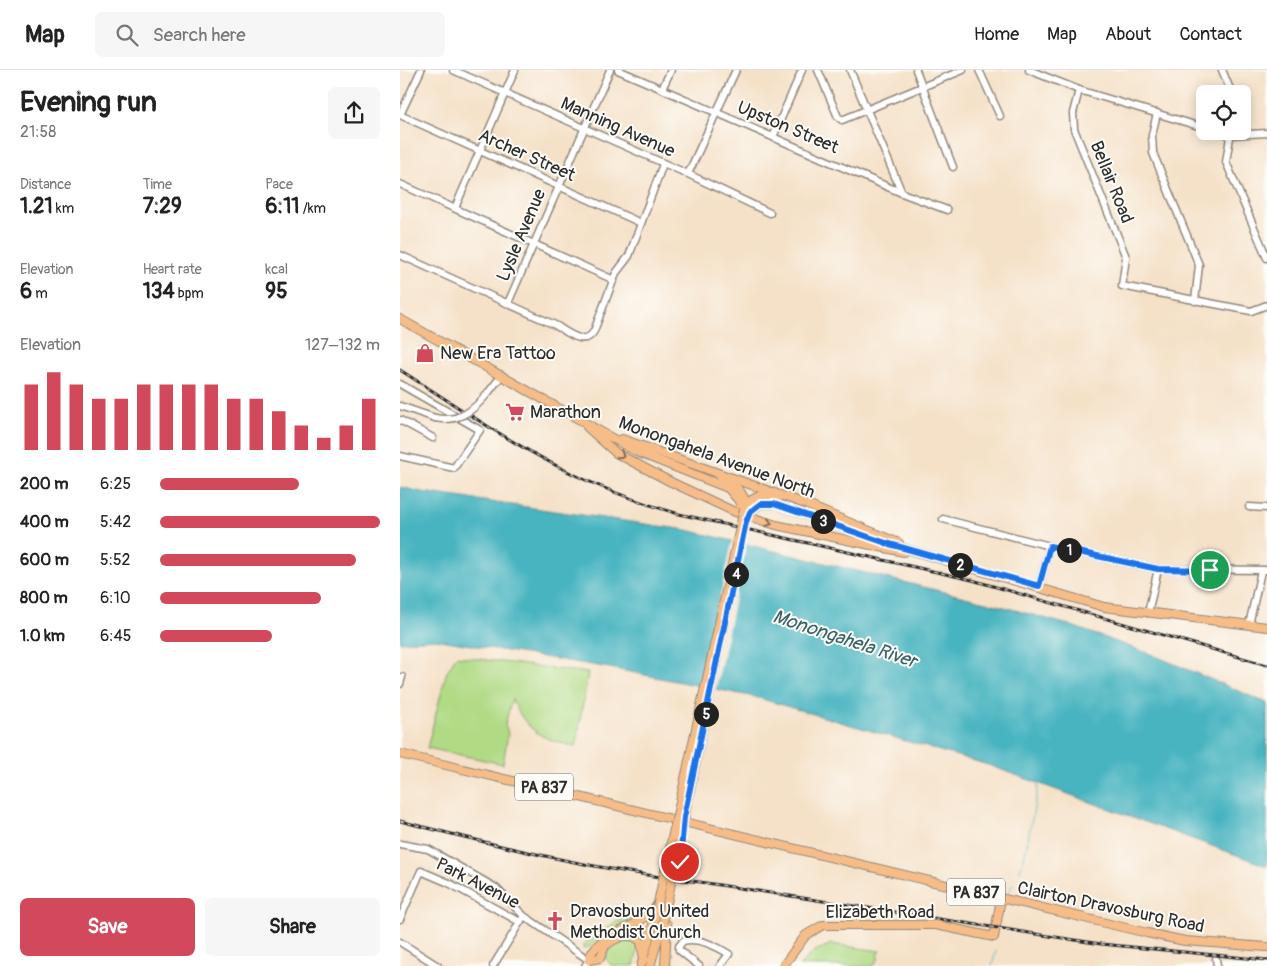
<!DOCTYPE html>
<meta charset="utf-8">
<style>
body{margin:0;font-family:Pangolin,sans-serif;background:#f6f6f6;color:#222;height:100vh;display:flex;flex-direction:column;font-size:19px;white-space:nowrap}
*{box-sizing:border-box;margin:0}
p{font-size:16px;color:#767676}
.icon{flex:none;width:28px;height:28px;fill:none;stroke:currentColor;stroke-width:2;stroke-linecap:round;stroke-linejoin:round}
.map{position:relative;flex:1;overflow:hidden}
.drawer{display:flex;flex-direction:column;background:#fff;width:400px}
.drawer>*{flex:none}
.buttons{position:absolute;left:796px;top:15px;display:grid;gap:10px}
.buttons a{display:grid;place-items:center;width:55px;height:55px;border-radius:8px;background:#fff;box-shadow:0 2px 12px #0003;font-size:25px}
.pin{position:absolute;display:grid;place-items:center;width:42px;height:42px;color:#fff;margin:-21px;border:2px solid #fff;border-radius:50%;box-shadow:0 1px 5px #0007}
.km{position:absolute;width:25px;height:25px;margin:-12px;border-radius:50%;background:#222;color:#fff;font-size:14px;line-height:25px;text-align:center}
.round{display:grid;place-items:center;flex:none;width:52px;height:52px;border-radius:8px;background:#f6f6f6}
.summary{display:flex;align-items:center;justify-content:space-between;height:85px;padding:0 20px}
h1{font-size:28px;font-weight:700;line-height:38px}
.figures{display:grid;grid-template-columns:repeat(3,1fr);gap:8px;height:85px;padding:5px 20px}
.figures div{display:grid;align-content:center}
.figures b{font-size:21px;font-weight:700}
.figures small{font-size:14px;font-weight:400}
.figures p{font-size:14px}
.chart{height:140px;padding:10px 20px}
.chart p{display:flex;justify-content:space-between}
.chart svg{width:100%;height:90px;margin-top:5px;stroke:#d1495b;stroke-width:6}
.action{display:flex;gap:10px;margin-top:auto;padding:10px 20px}
.action a{flex:1;height:58px;border-radius:8px;background:#d1495b;color:#fff;font-size:20px;font-weight:700;line-height:58px;text-align:center}
.action a+a{background:#f6f6f6;color:#222}
ul{padding:0 20px;list-style:none;font-size:16px}
li{display:grid;grid-template-columns:80px 60px 1fr;align-items:center;height:38px}
li i{height:12px;border-radius:6px;background:#d1495b}
header{display:flex;align-items:center;gap:30px;box-sizing:border-box;height:70px;padding:0 25px;background:#fff;border-bottom:1px solid #e0e0e0}
header strong{font-size:24px}
nav{display:flex;gap:28px;margin-inline-start:auto;font-size:18px}
.search{width:350px;height:45px;background:#f6f6f6;display:flex;align-items:center;gap:12px;box-sizing:border-box;padding:0 18px;border-radius:8px;color:#767676;font-size:19px}
main{display:flex;flex:1;min-height:0}
.map>svg:first-child{display:block}
</style>
<header>
<strong>Map</strong>
<div class="search"><svg class="icon" aria-label="search" viewBox="0 0 24 24"><circle cx="10" cy="10" r="6"/><path d="M15 15l6 6"/></svg>Search here</div>
<nav><a>Home</a><a>Map</a><a>About</a><a>Contact</a></nav>
</header>
<main>
<section class="drawer">
<div class="summary"><div><h1>Evening run</h1><p>21:58</p></div><a class="round"><svg class="icon" aria-label="share" viewBox="0 0 24 24"><path d="M12 15V3M7 8l5-5 5 5M5 13v7h14v-7"/></svg></a></div>
<div class="figures">
<div><p>Distance</p><b>1.21<small> km</small></b></div>
<div><p>Time</p><b>7:29</b></div>
<div><p>Pace</p><b>6:11<small> /km</small></b></div>
</div>
<div class="figures">
<div><p>Elevation</p><b>6<small> m</small></b></div>
<div><p>Heart rate</p><b>134<small> bpm</small></b></div>
<div><p>kcal</p><b>95</b></div>
</div>
<div class="chart"><p><span>Elevation</span>127–132 m</p>
<svg viewBox="0 0 160 44" preserveAspectRatio="none"><path d="M5 44V12M15 44V6M25 44V12M35 44V19M45 44V19M55 44V12M65 44V12M75 44V12M85 44V12M95 44V19M105 44V19M115 44V25M125 44V32M135 44V38M145 44V32M155 44V19"/></svg>
</div>
<ul>
<li><b>200 m</b>6:25<i style="width:63%"></i></li>
<li><b>400 m</b>5:42<i style="width:100%"></i></li>
<li><b>600 m</b>5:52<i style="width:89%"></i></li>
<li><b>800 m</b>6:10<i style="width:73%"></i></li>
<li><b>1.0 km</b>6:45<i style="width:51%"></i></li>
</ul>
<div class="action"><a>Save</a><a>Share</a></div>
</section>
<div class="map">
<svg width="867" height="896" viewBox="0 0 867 896">
<rect width="100%" height="100%" fill="#fdfcf7"/>
<filter id="ink" filterUnits="userSpaceOnUse"><feTurbulence type="fractalNoise" baseFrequency=".02" numOctaves="2"/><feDisplacementMap in="SourceGraphic" scale="10" xChannelSelector="R" yChannelSelector="G"/><feConvolveMatrix kernelMatrix="1 2 1 2 8 2 1 2 1" color-interpolation-filters="sRGB"/></filter>
<filter id="wash" filterUnits="userSpaceOnUse"><feTurbulence type="fractalNoise" baseFrequency=".0096" numOctaves="4" result="noise"/><feDisplacementMap in="SourceGraphic" scale="20" xChannelSelector="R" yChannelSelector="G"/><feGaussianBlur stdDeviation="1.12" result="paint"/><feColorMatrix in="noise" values="0 0 0 0 0 0 0 0 0 0 0 0 0 0 0 0 0 1.4 0 .05"/><feComposite in="paint" operator="in"/></filter>
<g filter="url(#wash)">
<rect width="100%" height="100%" fill="#f5e1c8"/>
<!-- green -->
<g fill="#b0da84" stroke="#6e8258">
<path d="M 56,586 L 188,603 L 176,676 C 143,671 126,661 112,629 L 105,654 L 108,663 L 103,694 L 27,678 L 46,604 Z"/>
<path d="M 234,847 L 237,848 L 205,863 L 191,876 L 183,879 L 183,875 L 217,851 Z"/>
<path d="M 228,870 L 236,873 L 238,879 L 234,896 L 212,896 L 206,889 L 208,880 Z"/>
<path d="M 431,874 L 480,881 L 477,886 L 479,888 L 473,896 L 399,896 L 413,882 Z"/>
</g>
<!-- water -->
<path fill="#46b4c0" stroke="#387076" d="M 0,417 L 22,422 L 287,460 L 590,533 L 669,555 L 753,585 L 867,633 L 867,796 L 588,695 L 355,627 L 210,598 L 34,569 L 0,572 Z"/>
<!-- pier -->
<path fill="#f5e1c8" d="M 333,469 L 347,472 L 315,622 L 299,618 Z"/>
<g fill="none" stroke-linecap="round" stroke-linejoin="round">
<!-- stream -->
<g stroke="#46b4c0" stroke-width="1">
<path d="M 620,801 L 626,780 L 639,712"/>
<path d="M 608,824 L 613,814"/>
<path d="M 592,896 L 596,881"/>
</g>
</g>
</g>
<g filter="url(#ink)">
<g fill="none" stroke-linecap="round" stroke-linejoin="round">
<!-- minor casing -->
<g stroke="#90867a" stroke-width="9">
<g id="minor">
<path d="M 53,0 L 288,104 L 370,143"/>
<path d="M 218,0 L 502,123 L 547,140"/>
<path d="M 418,0 L 438,47 L 442,50 L 563,0"/>
<path d="M 450,0 L 502,123"/>
<path d="M 516,0 L 553,97"/>
<path d="M 579,0 L 600,46"/>
<path d="M 629,0 L 679,20 L 805,58"/>
<path d="M 822,0 L 832,24"/>
<path d="M 262,19 L 271,0"/>
<path d="M 679,20 L 673,43 L 674,59 L 726,187 L 722,216 L 851,241 L 867,235"/>
<path d="M 757,43 L 752,65 L 753,83 L 799,195 L 795,231"/>
<path d="M 0,45 L 241,153"/>
<path d="M 0,45 L 21,0"/>
<path d="M 817,61 L 831,65 L 867,63"/>
<path d="M 831,61 L 826,92 L 867,188"/>
<path d="M 373,67 L 402,0"/>
<path d="M 288,104 L 336,0"/>
<path d="M 0,114 L 214,210"/>
<path d="M 55,138 L 115,0"/>
<path d="M 0,185 L 155,255 C 166,261 185,278 194,261 L 216,203 L 229,186 L 263,94"/>
<path d="M 108,233 L 210,0"/>
<path d="M 0,314 L 80,360 L 54,398 L 0,386"/>
<path d="M 88,323 L 102,305"/>
<path d="M 0,336 L 35,348"/>
<path d="M 0,350 L 33,368"/>
<path d="M 849,437 L 867,438"/>
<path d="M 543,449 L 650,476 L 758,499 L 867,500"/>
<path d="M 639,516 L 650,476"/>
<path d="M 748,543 L 758,499"/>
<path d="M 849,555 L 861,501"/>
<path d="M 0,614 L 2,607"/>
<path d="M 0,774 L 28,779 L 96,818 L 124,846 L 189,890 L 185,896"/>
<path d="M 0,849 L 21,801 L 49,813 L 120,852"/>
<path d="M 0,872 L 38,896"/>
<path d="M 816,889 L 817,896"/>
<path d="M 93,896 L 122,849"/>
<path d="M 299,896 L 279,880 L 279,876 L 283,871 C 299,867 316,876 329,884 L 320,896"/>
</g>
</g>
<!-- major casing -->
<g stroke="#90867a" stroke-width="10">
<g id="major">
<path d="M 0,249 L 237,382 L 328,418 L 339,431 L 341,438"/>
<path d="M 187,357 L 216,383 L 271,412 L 335,442 L 376,455 L 504,482"/>
<path d="M 222,369 L 400,432 L 499,473"/>
<path d="M 321,407 C 334,412 344,423 347,437"/>
<path d="M 344,439 L 346,433 L 361,425 L 378,429"/>
<path d="M 350,442 L 360,434 L 375,434 L 486,473 L 704,537 L 867,557"/>
<path d="M 0,684 L 747,863 L 785,871 L 867,877"/>
<path d="M 189,890 C 195,862 240,861 257,835"/>
<path d="M 189,890 L 200,888 L 205,876 C 215,868 231,860 241,872 L 244,889"/>
<path d="M 241,896 L 254,851"/>
<path d="M 250,896 L 263,852"/>
<path d="M 265,896 L 267,854"/>
<path d="M 383,896 L 406,865 L 423,855 L 536,855 L 594,867 L 601,829"/>
</g>
</g>
<!-- minor -->
<use href="#minor" stroke="#fff" stroke-width="6"/>
<!-- major -->
<use href="#major" stroke="#f7bd88" stroke-width="8"/>
<!-- rail casing -->
<g stroke="#2b2b2b" stroke-width="3">
<g id="rail">
<path d="M 0,300 C 52,333 104,369 159,397 C 197,417 238,432 279,444 L 572,510 L 867,595"/>
<path d="M 0,751 C 98,776 199,801 300,812 L 701,874 L 867,890"/>
</g>
</g>
<!-- rail -->
<use href="#rail" stroke="#fdfcf7" stroke-width="1" stroke-dasharray="4" stroke-linecap="butt"/>
<!-- minor-bridge casing -->
<g stroke="#90867a" stroke-width="9" stroke-linecap="butt">
<path id="minor-bridge" d="M 35,348 C 59,353 74,340 88,323"/>
</g>
<!-- major-bridge casing -->
<g stroke="#90867a" stroke-width="10" stroke-linecap="butt">
<g id="major-bridge">
<path d="M 254,851 L 344,439"/>
<path d="M 263,852 L 347,441"/>
</g>
</g>
<!-- minor-bridge -->
<use href="#minor-bridge" stroke="#fff" stroke-width="6"/>
<!-- major-bridge -->
<use href="#major-bridge" stroke="#f7bd88" stroke-width="8"/>
</g>
<!-- one-way arrows -->
<defs><path id="oneway-chevron" d="M-2-3.5L2.5 0L-2 3.5" fill="none" stroke-width="1.6" stroke-linecap="round" stroke-linejoin="round" transform="scale(1.25)"/></defs>
<g stroke="#876d55">
<use href="#oneway-chevron" transform="translate(221 385) rotate(31)"/>
<use href="#oneway-chevron" transform="translate(369 453) rotate(18)"/>
</g>
</g>
<g fill="none" stroke-linecap="round" stroke-linejoin="round" filter="url(#ink)">
<!-- route casing -->
<g stroke="#fff" stroke-width="10">
<path id="route" d="M 280,792 L 284,747 L 346,452 L 350,442 L 360,434 L 374,434 L 486,473 L 639,516 L 650,476 L 758,499 L 810,500"/>
</g>
<!-- route -->
<use href="#route" stroke="#1a73e8" stroke-width="6"/>
</g>
<!-- icons -->
<defs>
<g id="shop-bare" transform="scale(1.5)"><path d="M-5-2.5h2.3a2.7 3.5 0 0 1 5.4 0H5L5.5 6h-11ZM-1.5-2.5h3a1.5 2.3 0 0 0-3 0Z" fill="#d1495b" stroke="#fdfcf7" stroke-width="2.5" paint-order="stroke"/></g>
<g id="supermarket-bare" transform="scale(1.5)"><path d="M-6-5.5h2.5l.6 2H6L4.5 2H-2.5L-4.4-4H-6ZM-1.5 3.2a1.3 1.3 0 1 0 .1 0ZM3 3.2a1.3 1.3 0 1 0 .1 0Z" fill="#d1495b" stroke="#fdfcf7" stroke-width="2.5" paint-order="stroke"/></g>
<g id="church-bare" transform="scale(1.5)"><path d="M-1.2-6h2.4v3.5h3.3v2.4h-3.3V6h-2.4V-.1h-3.3v-2.4h3.3Z" fill="#d1495b" stroke="#fdfcf7" stroke-width="2.5" paint-order="stroke"/></g>
</defs>
<g fill-rule="evenodd">
<use href="#shop-bare" x="25" y="283"/>
<use href="#supermarket-bare" x="115" y="342"/>
<use href="#church-bare" x="155" y="851"/>
</g>
<g text-anchor="middle" stroke-width="4" stroke-linejoin="round" paint-order="stroke">
<!-- shield labels -->
<g fill="#fdfcf7" stroke="#6a6a68" stroke-width="1">
<rect x="115" y="703.5" width="58" height="27" rx="4"/>
<rect x="547" y="808.5" width="58" height="27" rx="4"/>
</g>
<g font-size="16" font-weight="bold" fill="#2b2b2b">
<text x="144" y="723">PA 837</text>
<text x="576" y="828">PA 837</text>
</g>
<!-- street labels -->
<g font-size="18" fill="#2b2b2b" stroke="#fdfcf7">
<text transform="translate(218 57) rotate(24)" y="6">Manning Avenue</text>
<text transform="translate(388 57) rotate(23)" y="6">Upston Street</text>
<text transform="translate(127 85) rotate(24)" y="6">Archer Street</text>
<text transform="translate(712 112) rotate(68)" y="6">Bellair Road</text>
<text transform="translate(121 165) rotate(-67)" y="6">Lysle Avenue</text>
<text transform="translate(317 387) rotate(20)" y="6">Monongahela Avenue North</text>
<text transform="translate(78 813) rotate(27)" y="6">Park Avenue</text>
<text transform="translate(711 837) rotate(12)" y="6">Clairton Dravosburg Road</text>
<text x="480" y="848">Elizabeth Road</text>
</g>
<!-- poi labels -->
<g font-size="18" fill="#2b2b2b" stroke="#fdfcf7" text-anchor="start">
<text x="40" y="289">New Era Tattoo</text>
<text x="130" y="348">Marathon</text>
<text x="170" y="847">Dravosburg United<tspan x="170" dy="21">Methodist Church</tspan></text>
</g>
<!-- water labels -->
<g font-size="19" font-style="italic" fill="#366267" stroke="#fdfcf7">
<text transform="translate(445 568) rotate(18)" y="7">Monongahela River</text>
</g>
</g>
</svg>
<div class="buttons">
<a><svg class="icon" aria-label="locate" viewBox="0 0 24 24"><circle cx="12" cy="12" r="6"/><path d="M12 2v4M12 18v4M2 12h4M18 12h4"/></svg></a>
</div>
<div class="pin" style="left:810px;top:500px;background:#1e9e55"><svg class="icon" aria-label="arrive" viewBox="0 0 24 24"><path d="M6 21V4h12l-3 4 3 4H6"/></svg></div>
<div class="pin" style="left:280px;top:792px;background:#d93025"><svg class="icon" aria-label="check" viewBox="0 0 24 24"><path d="M5 12l5 5 9-10"/></svg></div>
<b class="km" style="left:669px;top:480px">1</b>
<b class="km" style="left:560px;top:495px">2</b>
<b class="km" style="left:423px;top:451px">3</b>
<b class="km" style="left:336px;top:504px">4</b>
<b class="km" style="left:306px;top:644px">5</b>
</div>
</main>
